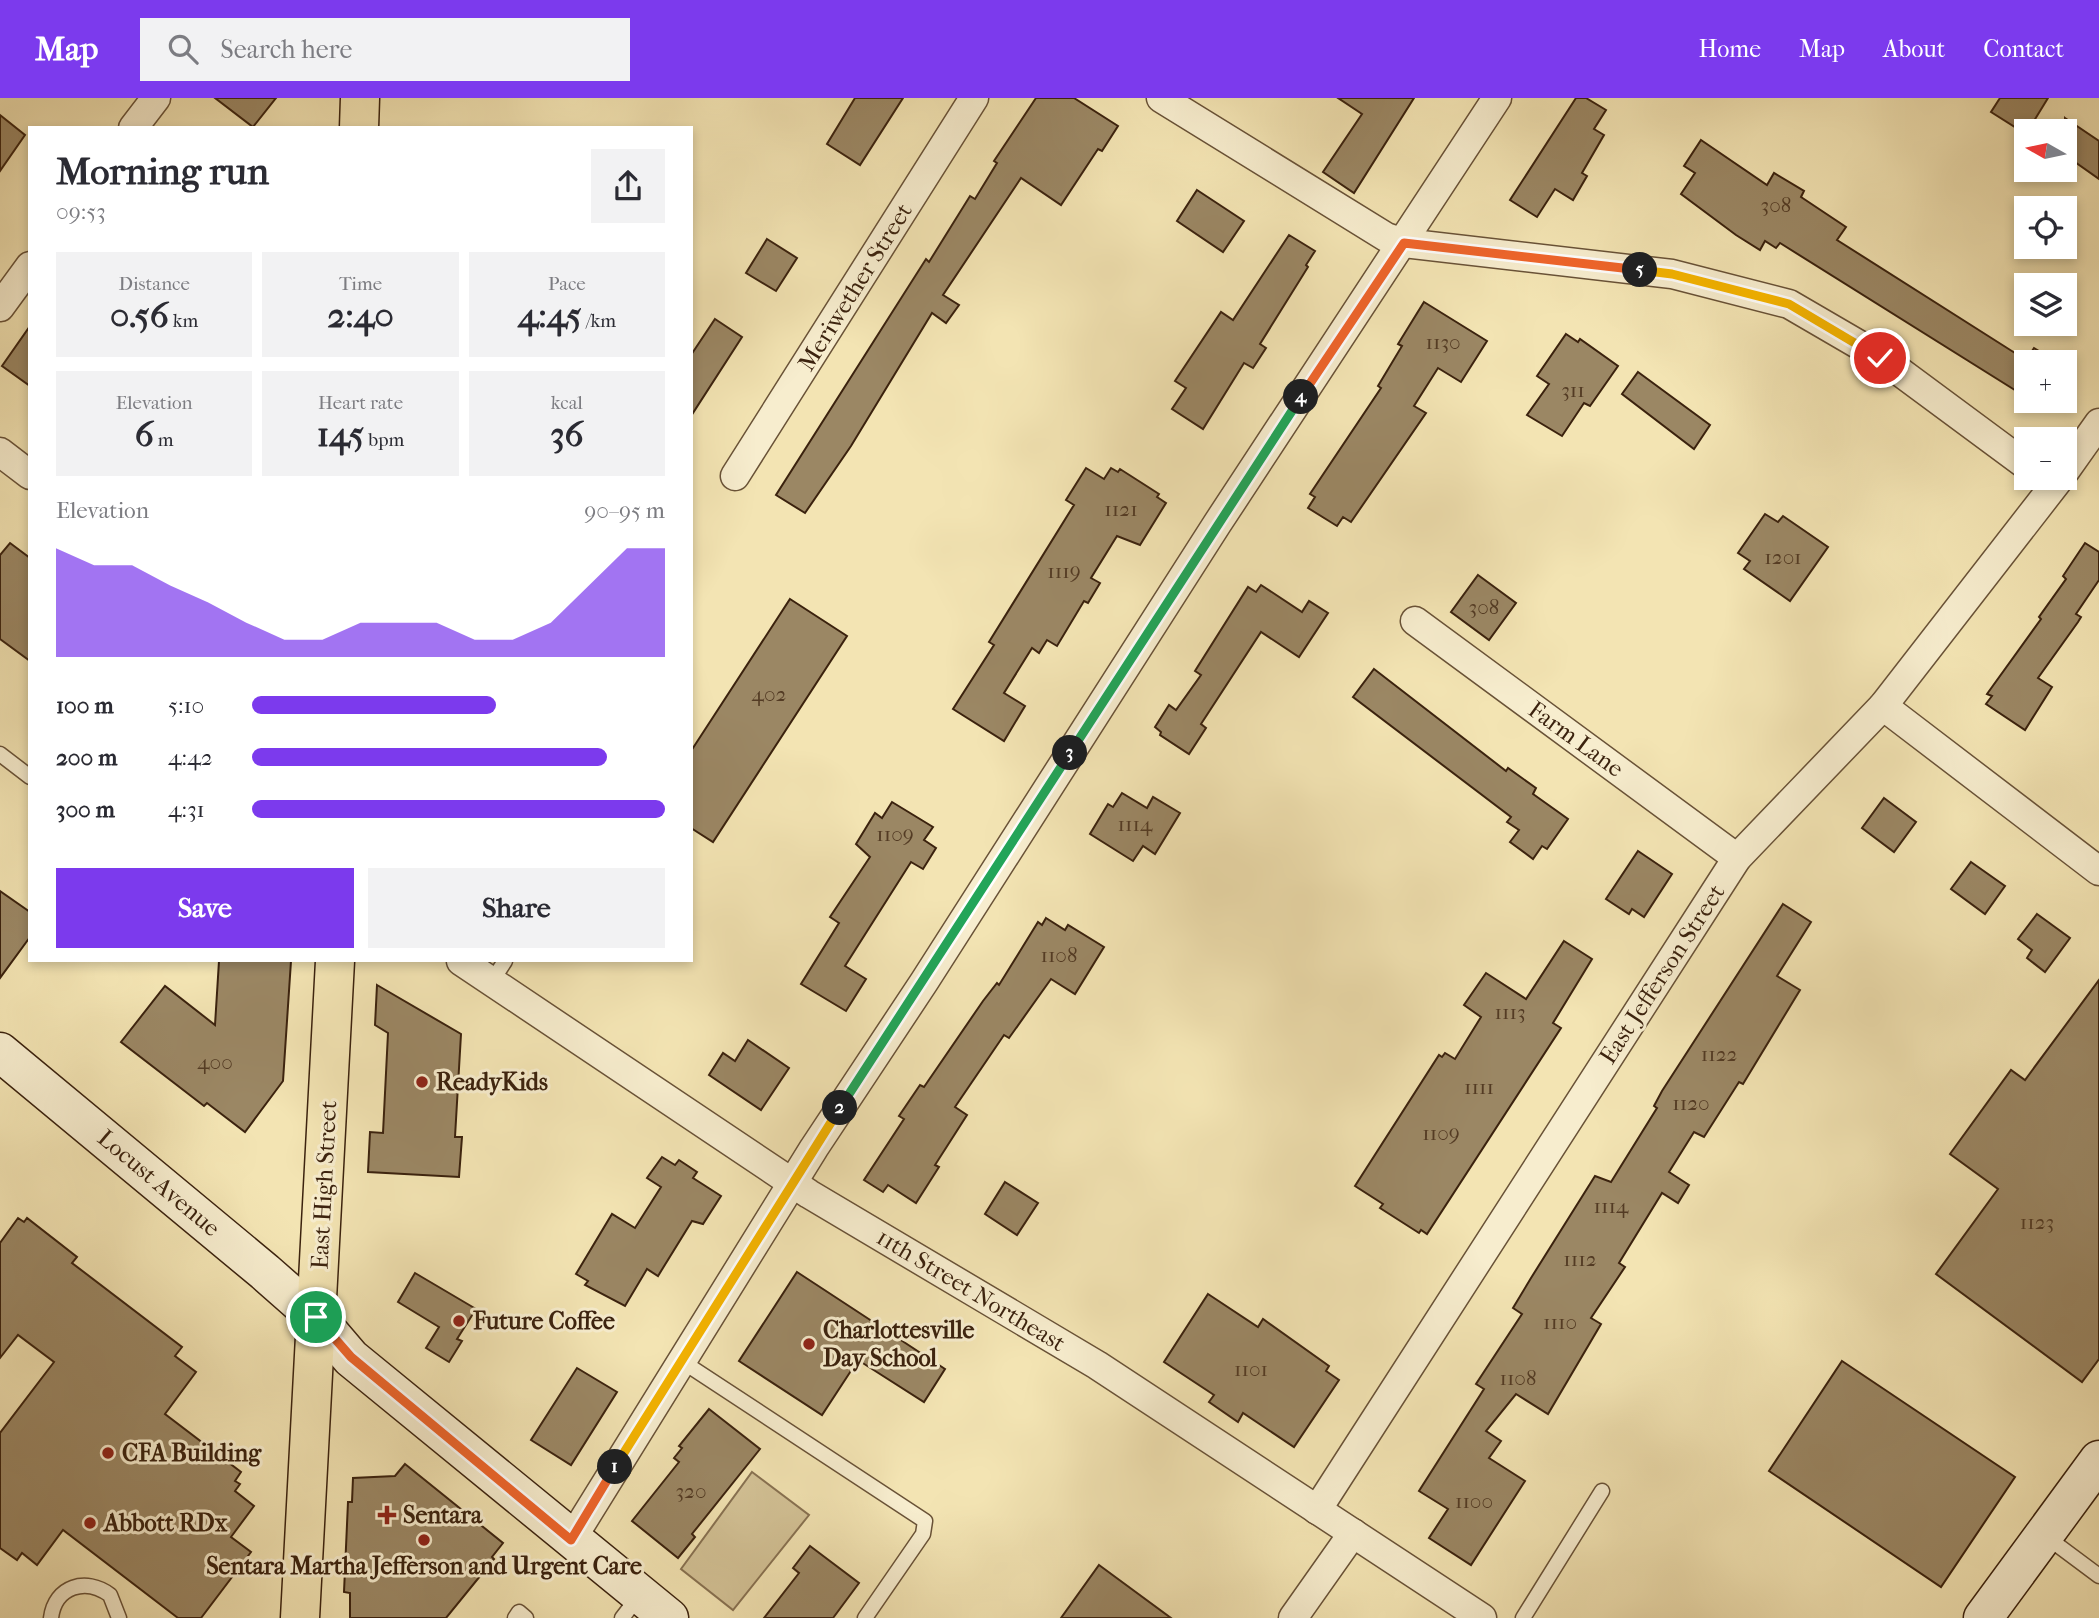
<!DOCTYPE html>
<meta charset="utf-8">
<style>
body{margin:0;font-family:"IM FELL French Canon",serif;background:#f2f2f3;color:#2b2b33;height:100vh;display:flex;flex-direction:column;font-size:26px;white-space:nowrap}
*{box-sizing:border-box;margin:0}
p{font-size:23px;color:#7c7c81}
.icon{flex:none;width:38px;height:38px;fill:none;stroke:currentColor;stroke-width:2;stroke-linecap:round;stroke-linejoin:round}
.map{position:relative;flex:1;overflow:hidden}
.details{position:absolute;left:28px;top:28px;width:665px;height:836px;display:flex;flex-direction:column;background:#fff;border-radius:0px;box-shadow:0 4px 10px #0003}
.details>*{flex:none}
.needle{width:46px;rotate:279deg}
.fabs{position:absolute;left:2014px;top:21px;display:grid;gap:14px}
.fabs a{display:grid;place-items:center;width:63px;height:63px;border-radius:0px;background:#fff;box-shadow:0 4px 10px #0003;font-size:35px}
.pin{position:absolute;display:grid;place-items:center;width:60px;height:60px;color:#fff;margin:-30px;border:4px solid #fff;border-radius:50%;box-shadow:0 2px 7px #0007}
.km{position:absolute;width:35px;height:35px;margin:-18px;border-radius:50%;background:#222;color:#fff;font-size:19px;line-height:35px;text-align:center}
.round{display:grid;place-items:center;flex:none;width:74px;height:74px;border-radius:0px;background:#f2f2f3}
.headline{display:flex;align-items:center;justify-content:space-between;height:119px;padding:0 28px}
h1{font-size:38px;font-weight:800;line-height:52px}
.figures{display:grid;grid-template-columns:repeat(3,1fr);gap:10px;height:119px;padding:7px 28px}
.figures div{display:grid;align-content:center;border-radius:0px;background:#f2f2f3;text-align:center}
.figures b{font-size:35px;font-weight:800}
.figures small{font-size:19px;font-weight:400}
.figures p{font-size:19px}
.chart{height:196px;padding:14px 28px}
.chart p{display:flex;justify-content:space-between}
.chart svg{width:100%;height:126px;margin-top:7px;fill:#7c3aed;opacity:.7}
.action{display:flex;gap:14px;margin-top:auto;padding:14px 28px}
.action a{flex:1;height:80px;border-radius:0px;background:#7c3aed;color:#fff;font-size:28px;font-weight:800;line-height:80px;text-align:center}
.action a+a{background:#f2f2f3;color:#2b2b33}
ul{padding:0 28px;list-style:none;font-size:23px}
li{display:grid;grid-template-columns:112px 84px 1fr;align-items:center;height:52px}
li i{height:18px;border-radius:9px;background:#7c3aed}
header{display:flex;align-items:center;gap:42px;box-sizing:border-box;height:98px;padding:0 35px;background:#7c3aed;color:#fff}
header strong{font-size:33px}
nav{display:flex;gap:38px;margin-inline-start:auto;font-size:24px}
.search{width:490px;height:63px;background:#f2f2f3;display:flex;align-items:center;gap:18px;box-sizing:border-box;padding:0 24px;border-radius:0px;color:#7c7c81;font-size:26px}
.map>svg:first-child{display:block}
</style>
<header>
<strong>Map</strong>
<div class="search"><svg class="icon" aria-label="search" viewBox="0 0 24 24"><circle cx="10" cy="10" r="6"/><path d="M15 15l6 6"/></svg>Search here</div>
<nav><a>Home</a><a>Map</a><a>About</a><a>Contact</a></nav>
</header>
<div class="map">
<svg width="2099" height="1520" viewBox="0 0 2099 1520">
<rect width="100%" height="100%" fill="#f3e4b3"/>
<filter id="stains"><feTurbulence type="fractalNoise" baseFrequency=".00286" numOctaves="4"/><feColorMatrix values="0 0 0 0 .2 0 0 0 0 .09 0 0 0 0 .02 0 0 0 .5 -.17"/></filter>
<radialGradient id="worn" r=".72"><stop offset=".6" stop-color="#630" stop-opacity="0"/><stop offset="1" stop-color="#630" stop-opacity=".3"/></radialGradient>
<!-- green -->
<path fill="#d4c397" stroke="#887252" stroke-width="2" d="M 752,1374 L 809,1417 L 733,1512 L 681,1471 Z"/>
<!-- building -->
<g fill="#9b8764" stroke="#3b220e" stroke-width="2">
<path d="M 215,0 L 276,0 L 253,29 Z"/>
<path d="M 855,0 L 903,0 L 860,67 L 827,46 Z"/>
<path d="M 1036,0 L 1074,0 L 1118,28 L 1102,53 L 1098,51 L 1061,107 L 1021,80 L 943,197 L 959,207 L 946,225 L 932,215 L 851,348 L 805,415 L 776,397 L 926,161 L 929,164 L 970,98 L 975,101 L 997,65 L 994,63 Z"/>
<path d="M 1338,0 L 1414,0 L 1354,95 L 1323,74 L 1362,16 Z"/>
<path d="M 1576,0 L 1586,0 L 1606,12 L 1594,31 L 1604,37 L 1582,75 L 1587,78 L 1573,102 L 1555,91 L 1537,119 L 1510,102 Z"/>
<path d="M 2000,0 L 2048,0 L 2026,36 L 1991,14 Z"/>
<path d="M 0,17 L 25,37 L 0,73 Z"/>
<path d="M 2065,20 L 2099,43 L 2099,81 L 2065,57 Z"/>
<path d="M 1701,42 L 1767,87 L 1774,75 L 1804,93 L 1801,99 L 1846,129 L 1837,142 L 2026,262 L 2034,250 L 2057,264 L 2026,264 L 2026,299 L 1780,145 L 1776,150 L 1765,143 L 1760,152 L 1736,137 L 1681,96 L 1695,75 L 1684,68 Z"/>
<path d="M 1197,92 L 1244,123 L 1223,154 L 1177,123 Z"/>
<path d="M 1289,137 L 1315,153 L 1306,167 L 1308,169 L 1260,246 L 1266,250 L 1253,270 L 1244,265 L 1203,331 L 1172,311 L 1186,290 L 1175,283 L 1221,214 L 1233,222 Z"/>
<path d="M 767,141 L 797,160 L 776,193 L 746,175 Z"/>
<path d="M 1424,204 L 1487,243 L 1461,284 L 1438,270 L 1414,308 L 1426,315 L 1351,424 L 1343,419 L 1337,428 L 1308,410 L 1315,399 L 1310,396 L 1381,290 L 1378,288 L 1402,248 L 1398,246 Z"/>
<path d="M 715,221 L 742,239 L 691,318 L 691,257 Z"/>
<path d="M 30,228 L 30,288 L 2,268 Z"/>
<path d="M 1566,236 L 1578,244 L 1580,241 L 1618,268 L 1590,308 L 1584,305 L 1562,338 L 1527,317 L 1549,286 L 1537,278 Z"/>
<path d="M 1638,274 L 1710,327 L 1694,351 L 1622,296 Z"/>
<path d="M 1086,370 L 1104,381 L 1111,370 L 1118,374 L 1120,371 L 1159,396 L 1157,399 L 1166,405 L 1140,447 L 1117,438 L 1091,480 L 1100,485 L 1088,505 L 1084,503 L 1057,548 L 1047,542 L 1039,555 L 1032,550 L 1004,595 L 1025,608 L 1004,643 L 953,611 L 994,547 L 989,544 L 1074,407 L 1066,402 Z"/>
<path d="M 1765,416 L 1778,424 L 1783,418 L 1828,449 L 1790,503 L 1744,471 L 1750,463 L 1738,455 Z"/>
<path d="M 10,445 L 30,460 L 30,563 L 0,541 L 0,457 Z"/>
<path d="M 2085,445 L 2099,454 L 2099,482 L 2076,516 L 2081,519 L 2078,524 L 2038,580 L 2052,589 L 2025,632 L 1986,606 L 1992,598 L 1987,596 L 2041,521 L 2039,519 L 2066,481 L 2063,478 Z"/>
<path d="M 1478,477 L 1516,505 L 1489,542 L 1451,514 Z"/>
<path d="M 1261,487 L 1302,514 L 1309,503 L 1328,515 L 1299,559 L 1261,534 L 1201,626 L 1206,630 L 1189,656 L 1160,637 L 1161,634 L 1155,629 L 1169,607 L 1176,612 L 1201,577 L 1195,573 L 1248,489 L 1256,494 Z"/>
<path d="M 790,501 L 847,538 L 713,744 L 691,730 L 691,653 Z"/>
<path d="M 1374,571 L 1506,673 L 1508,670 L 1536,690 L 1533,696 L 1568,721 L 1547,751 L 1542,748 L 1533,761 L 1510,744 L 1519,732 L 1507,724 L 1511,719 L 1353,599 Z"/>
<path d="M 1122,695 L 1147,710 L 1153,699 L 1180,715 L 1155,756 L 1143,748 L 1133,763 L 1090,736 L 1108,706 L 1113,709 Z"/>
<path d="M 1884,700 L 1916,724 L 1894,754 L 1862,730 Z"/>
<path d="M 892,704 L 933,729 L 924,742 L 936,750 L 923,771 L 911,764 L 845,868 L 866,881 L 846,913 L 801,886 L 839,825 L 830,819 L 870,759 L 856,746 L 875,715 L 882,720 Z"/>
<path d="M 1638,753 L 1672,776 L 1644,819 L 1632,811 L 1629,816 L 1606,801 Z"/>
<path d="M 1971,764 L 2005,788 L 1985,816 L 1951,791 Z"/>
<path d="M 0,793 L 30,814 L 30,839 L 0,880 Z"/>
<path d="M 1783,806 L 1811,824 L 1777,878 L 1800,892 L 1743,986 L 1739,984 L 1704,1039 L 1694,1034 L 1669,1074 L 1689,1087 L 1678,1105 L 1662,1095 L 1619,1165 L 1625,1169 L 1591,1220 L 1601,1226 L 1548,1316 L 1516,1296 L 1486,1333 L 1501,1343 L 1489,1360 L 1525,1383 L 1471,1467 L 1429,1440 L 1448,1411 L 1419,1393 L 1484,1291 L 1476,1286 L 1522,1216 L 1513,1210 L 1531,1180 L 1595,1078 L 1611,1084 L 1657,1010 L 1654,1008 L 1662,993 Z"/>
<path d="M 2037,816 L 2070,840 L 2045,874 L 2027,860 L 2032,852 L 2018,841 Z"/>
<path d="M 1046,820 L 1065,832 L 1068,827 L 1104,849 L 1075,896 L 1051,881 L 1009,940 L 1004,937 L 955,1009 L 967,1017 L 935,1067 L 939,1069 L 916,1105 L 888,1087 L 883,1094 L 864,1082 L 904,1021 L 899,1018 L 920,987 L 924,989 L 983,903 L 997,885 L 999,887 L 1038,824 L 1042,827 Z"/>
<path d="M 1564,843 L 1592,861 L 1553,925 L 1561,930 L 1427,1136 L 1421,1132 L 1419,1135 L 1380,1110 L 1383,1106 L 1355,1088 L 1439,957 L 1442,959 L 1445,955 L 1455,961 L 1481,919 L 1464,907 L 1486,875 L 1526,901 Z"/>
<path d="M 219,863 L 291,863 L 283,983 L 245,1034 L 207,1005 L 204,1008 L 121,944 L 165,888 L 215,927 Z"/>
<path d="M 2099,882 L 2099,1261 L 2082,1284 L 1936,1176 L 1998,1091 L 1950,1056 L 2011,972 L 2025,982 Z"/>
<path d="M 377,887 L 461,936 L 455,1039 L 462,1039 L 459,1079 L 368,1074 L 370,1034 L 383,1035 L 388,935 L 375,927 Z"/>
<path d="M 748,942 L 789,970 L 761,1012 L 709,977 L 723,955 L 735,963 Z"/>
<path d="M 662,1059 L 675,1067 L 679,1062 L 697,1074 L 693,1080 L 721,1098 L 703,1126 L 692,1123 L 658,1178 L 647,1171 L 625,1208 L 585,1187 L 588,1183 L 576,1176 L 612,1116 L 635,1130 L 661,1089 L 647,1080 Z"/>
<path d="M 1005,1084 L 1038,1105 L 1017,1137 L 985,1116 Z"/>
<path d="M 18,1120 L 24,1124 L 27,1120 L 77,1159 L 72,1165 L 182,1249 L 175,1258 L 196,1274 L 165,1316 L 241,1374 L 235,1383 L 240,1386 L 235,1393 L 254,1408 L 231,1439 L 251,1454 L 201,1520 L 178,1520 L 63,1432 L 37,1467 L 22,1455 L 17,1462 L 0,1450 L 0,1335 L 54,1264 L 18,1237 L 0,1260 L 0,1145 Z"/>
<path d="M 797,1174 L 945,1271 L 924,1304 L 858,1262 L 822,1317 L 739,1263 Z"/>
<path d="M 415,1175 L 476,1211 L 457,1241 L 462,1243 L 449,1264 L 426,1250 L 439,1229 L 398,1204 Z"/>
<path d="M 1208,1196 L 1258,1229 L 1263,1221 L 1329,1268 L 1326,1273 L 1339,1282 L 1294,1349 L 1243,1315 L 1238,1324 L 1209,1304 L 1214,1297 L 1164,1264 Z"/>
<path d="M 1842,1263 L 2015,1379 L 1941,1489 L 1769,1373 Z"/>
<path d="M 577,1270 L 617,1294 L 571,1367 L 531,1342 Z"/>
<path d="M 709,1311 L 760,1351 L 692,1436 L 695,1439 L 678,1460 L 632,1423 L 679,1364 L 674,1360 L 682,1350 L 679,1348 Z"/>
<path d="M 405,1366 L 503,1445 L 492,1459 L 494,1461 L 446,1520 L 350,1520 L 350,1495 L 344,1494 L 348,1404 L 352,1404 L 353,1380 L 395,1378 Z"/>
<path d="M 810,1448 L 859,1485 L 833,1520 L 764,1520 L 799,1475 L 793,1470 Z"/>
<path d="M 1099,1467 L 1171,1520 L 1061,1520 Z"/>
</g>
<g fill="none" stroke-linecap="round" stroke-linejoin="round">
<!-- lane casing -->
<g stroke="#695237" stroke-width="17">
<g id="lane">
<path d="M 0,656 L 30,679"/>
<path d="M 492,883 L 505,863"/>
<path d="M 680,1262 L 925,1423 L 923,1436 L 865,1520"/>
<path d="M 2044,1437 L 2099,1478"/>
<path d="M 51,1520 C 55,1488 86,1479 110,1497 L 119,1520"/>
<path d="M 515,1520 L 519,1514 L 526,1520"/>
<path d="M 622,1520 L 639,1498"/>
<path d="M 1523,1520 L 1602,1393"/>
</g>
</g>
<!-- street casing -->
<g stroke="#695237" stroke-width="31">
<g id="street">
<path d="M 1161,0 L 1386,139 L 1404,145 L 1672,176 L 1789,206 L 1880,259 L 2026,367"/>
<path d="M 133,30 L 156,0"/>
<path d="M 0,209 L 30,168"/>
<path d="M 0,354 L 30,377"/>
<path d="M 2065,373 L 2099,325"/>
<path d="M 735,378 L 974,0"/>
<path d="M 1415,523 L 1737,760"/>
<path d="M 1883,608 L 2099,773"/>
<path d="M 461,863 L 809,1096 L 1097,1267 L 1482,1520"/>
<path d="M 1317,1412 L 1737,760 L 1883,608 L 2060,380"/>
<path d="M 571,1442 L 814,1050 L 924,884 L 1217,426 L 1497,0"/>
<path d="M 1293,1520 L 1353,1435"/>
</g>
</g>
<!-- secondary casing -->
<g stroke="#3b220e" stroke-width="41">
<g id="secondary">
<path d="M 0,954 L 265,1174 L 316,1219 L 351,1260 L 669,1520"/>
<path d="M 1983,1520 L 2099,1362"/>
</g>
</g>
<!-- primary casing -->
<g stroke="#3b220e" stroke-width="41">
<g id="primary">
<path d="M 359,30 L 360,0"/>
<path d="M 300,1520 L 335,863"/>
</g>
</g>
<!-- lane -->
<use href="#lane" stroke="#f7edce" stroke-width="14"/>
<!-- street -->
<use href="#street" stroke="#f7edce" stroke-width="28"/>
<!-- secondary -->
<use href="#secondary" stroke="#f7edce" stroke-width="38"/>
<!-- primary -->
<use href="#primary" stroke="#f3e4b3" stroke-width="38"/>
</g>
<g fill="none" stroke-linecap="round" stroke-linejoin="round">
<!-- split-1 casing -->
<g stroke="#fff" stroke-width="14">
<path id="split-1" d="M 316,1219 L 351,1259 L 571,1442 L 615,1369"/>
</g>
<!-- split-2 casing -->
<g stroke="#fff" stroke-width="14">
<path id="split-2" d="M 615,1369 L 840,1010"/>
</g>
<!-- split-3 casing -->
<g stroke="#fff" stroke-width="14">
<path id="split-3" d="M 840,1010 L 1070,655"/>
</g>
<!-- split-4 casing -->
<g stroke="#fff" stroke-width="14">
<path id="split-4" d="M 1070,655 L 1301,299"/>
</g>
<!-- split-5 casing -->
<g stroke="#fff" stroke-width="14">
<path id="split-5" d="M 1301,299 L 1404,145 L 1640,172"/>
</g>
<!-- split-6 casing -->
<g stroke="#fff" stroke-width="14">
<path id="split-6" d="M 1640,172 L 1672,176 L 1789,206 L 1880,260"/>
</g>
<!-- split-1 -->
<use href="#split-1" stroke="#f0652b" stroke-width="9"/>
<!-- split-2 -->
<use href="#split-2" stroke="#f5b400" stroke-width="9"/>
<!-- split-3 -->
<use href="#split-3" stroke="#22a559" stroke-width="9"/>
<!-- split-4 -->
<use href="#split-4" stroke="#22a559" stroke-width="9"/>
<!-- split-5 -->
<use href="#split-5" stroke="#f0652b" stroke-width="9"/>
<!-- split-6 -->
<use href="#split-6" stroke="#f5b400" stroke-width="9"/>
</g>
<!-- markers -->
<g fill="#8f2418" stroke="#f7edce" stroke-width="2.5">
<circle cx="422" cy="984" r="7"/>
<circle cx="459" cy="1223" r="7"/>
<circle cx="809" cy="1246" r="7"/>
<circle cx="108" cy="1355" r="7"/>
<path d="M383.5 1406.5h7v7h7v7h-7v7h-7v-7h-7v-7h7z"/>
<circle cx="90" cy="1425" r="7"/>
<circle cx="424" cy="1442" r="7"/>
</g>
<g text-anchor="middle" stroke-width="6" stroke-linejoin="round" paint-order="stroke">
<!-- number labels -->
<g font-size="21" fill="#533b24">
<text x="1776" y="114">308</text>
<text x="1443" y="251">1130</text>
<text x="1573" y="299">311</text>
<text x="1121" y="418">1121</text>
<text x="1783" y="466">1201</text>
<text x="1064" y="480">1119</text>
<text x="1484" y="516">308</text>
<text x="769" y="603">402</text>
<text x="1135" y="733">1114</text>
<text x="895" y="743">1109</text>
<text x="1059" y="864">1108</text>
<text x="1510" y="921">1113</text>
<text x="1719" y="963">1122</text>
<text x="215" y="971">400</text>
<text x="1479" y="996">1111</text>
<text x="1691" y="1012">1120</text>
<text x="1441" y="1042">1109</text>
<text x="1611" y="1115">1114</text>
<text x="2037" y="1131">1123</text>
<text x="1580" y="1168">1112</text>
<text x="1560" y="1231">1110</text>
<text x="1251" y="1278">1101</text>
<text x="1518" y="1287">1108</text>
<text x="691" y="1400">320</text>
<text x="1474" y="1410">1100</text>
</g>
<!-- street labels -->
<g font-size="24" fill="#3b220e" stroke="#f7edce">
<text transform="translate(855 189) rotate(-58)" y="8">Meriwether Street</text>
<text transform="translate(1576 641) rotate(36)" y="8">Farm Lane</text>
<text transform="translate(1662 876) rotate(-57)" y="8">East Jefferson Street</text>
<text transform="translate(159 1085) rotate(40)" y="8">Locust Avenue</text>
<text transform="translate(324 1087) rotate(-87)" y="8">East High Street</text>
<text transform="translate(971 1192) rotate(31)" y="8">11th Street Northeast</text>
</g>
<!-- poi labels -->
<g font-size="24" font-weight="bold" fill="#3b220e" stroke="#f7edce" text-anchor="start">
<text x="436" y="992">ReadyKids</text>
<text x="473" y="1231">Future Coffee</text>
<text x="823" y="1240">Charlottesville<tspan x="823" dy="28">Day School</tspan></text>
<text x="122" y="1363">CFA Building</text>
<text x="403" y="1425">Sentara</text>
<text x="104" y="1433">Abbott RDx</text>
<text x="424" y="1476" text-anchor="middle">Sentara Martha Jefferson and Urgent Care</text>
</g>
</g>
<rect width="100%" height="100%" filter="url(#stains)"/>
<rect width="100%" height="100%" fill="url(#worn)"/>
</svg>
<div class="fabs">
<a><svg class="needle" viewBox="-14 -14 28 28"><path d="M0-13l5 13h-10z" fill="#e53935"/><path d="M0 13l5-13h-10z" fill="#7c7c81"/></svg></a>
<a><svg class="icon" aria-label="locate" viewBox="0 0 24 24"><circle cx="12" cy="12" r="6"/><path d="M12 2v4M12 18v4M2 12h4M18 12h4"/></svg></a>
<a><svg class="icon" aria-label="layers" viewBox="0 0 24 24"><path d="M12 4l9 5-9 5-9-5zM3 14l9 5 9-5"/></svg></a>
<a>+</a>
<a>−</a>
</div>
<div class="pin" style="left:316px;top:1219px;background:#1e9e55"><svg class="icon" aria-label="arrive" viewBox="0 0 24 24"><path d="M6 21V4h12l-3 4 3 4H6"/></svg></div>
<div class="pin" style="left:1880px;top:260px;background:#d93025"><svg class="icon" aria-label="check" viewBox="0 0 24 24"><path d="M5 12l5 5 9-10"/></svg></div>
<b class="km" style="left:615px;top:1369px">1</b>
<b class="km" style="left:840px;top:1010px">2</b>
<b class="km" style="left:1070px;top:655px">3</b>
<b class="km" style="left:1301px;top:299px">4</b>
<b class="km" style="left:1640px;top:172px">5</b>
<section class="details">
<div class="headline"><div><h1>Morning run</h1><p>09:53</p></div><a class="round"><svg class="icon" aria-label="share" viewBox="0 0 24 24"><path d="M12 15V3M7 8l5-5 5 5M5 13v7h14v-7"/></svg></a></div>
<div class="figures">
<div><p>Distance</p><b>0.56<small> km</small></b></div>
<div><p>Time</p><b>2:40</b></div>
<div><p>Pace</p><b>4:45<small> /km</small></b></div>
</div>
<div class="figures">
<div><p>Elevation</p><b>6<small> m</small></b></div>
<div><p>Heart rate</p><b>145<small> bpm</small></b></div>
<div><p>kcal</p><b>36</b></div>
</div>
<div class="chart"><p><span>Elevation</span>90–95 m</p>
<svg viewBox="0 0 160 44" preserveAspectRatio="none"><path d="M0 44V6L10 12L20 12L30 19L40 25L50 32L60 38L70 38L80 32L90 32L100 32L110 38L120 38L130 32L140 19L150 6L160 6V44z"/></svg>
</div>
<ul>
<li><b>100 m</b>5:10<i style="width:59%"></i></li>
<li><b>200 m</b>4:42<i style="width:86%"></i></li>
<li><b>300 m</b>4:31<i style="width:100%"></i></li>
</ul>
<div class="action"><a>Save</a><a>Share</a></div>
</section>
</div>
